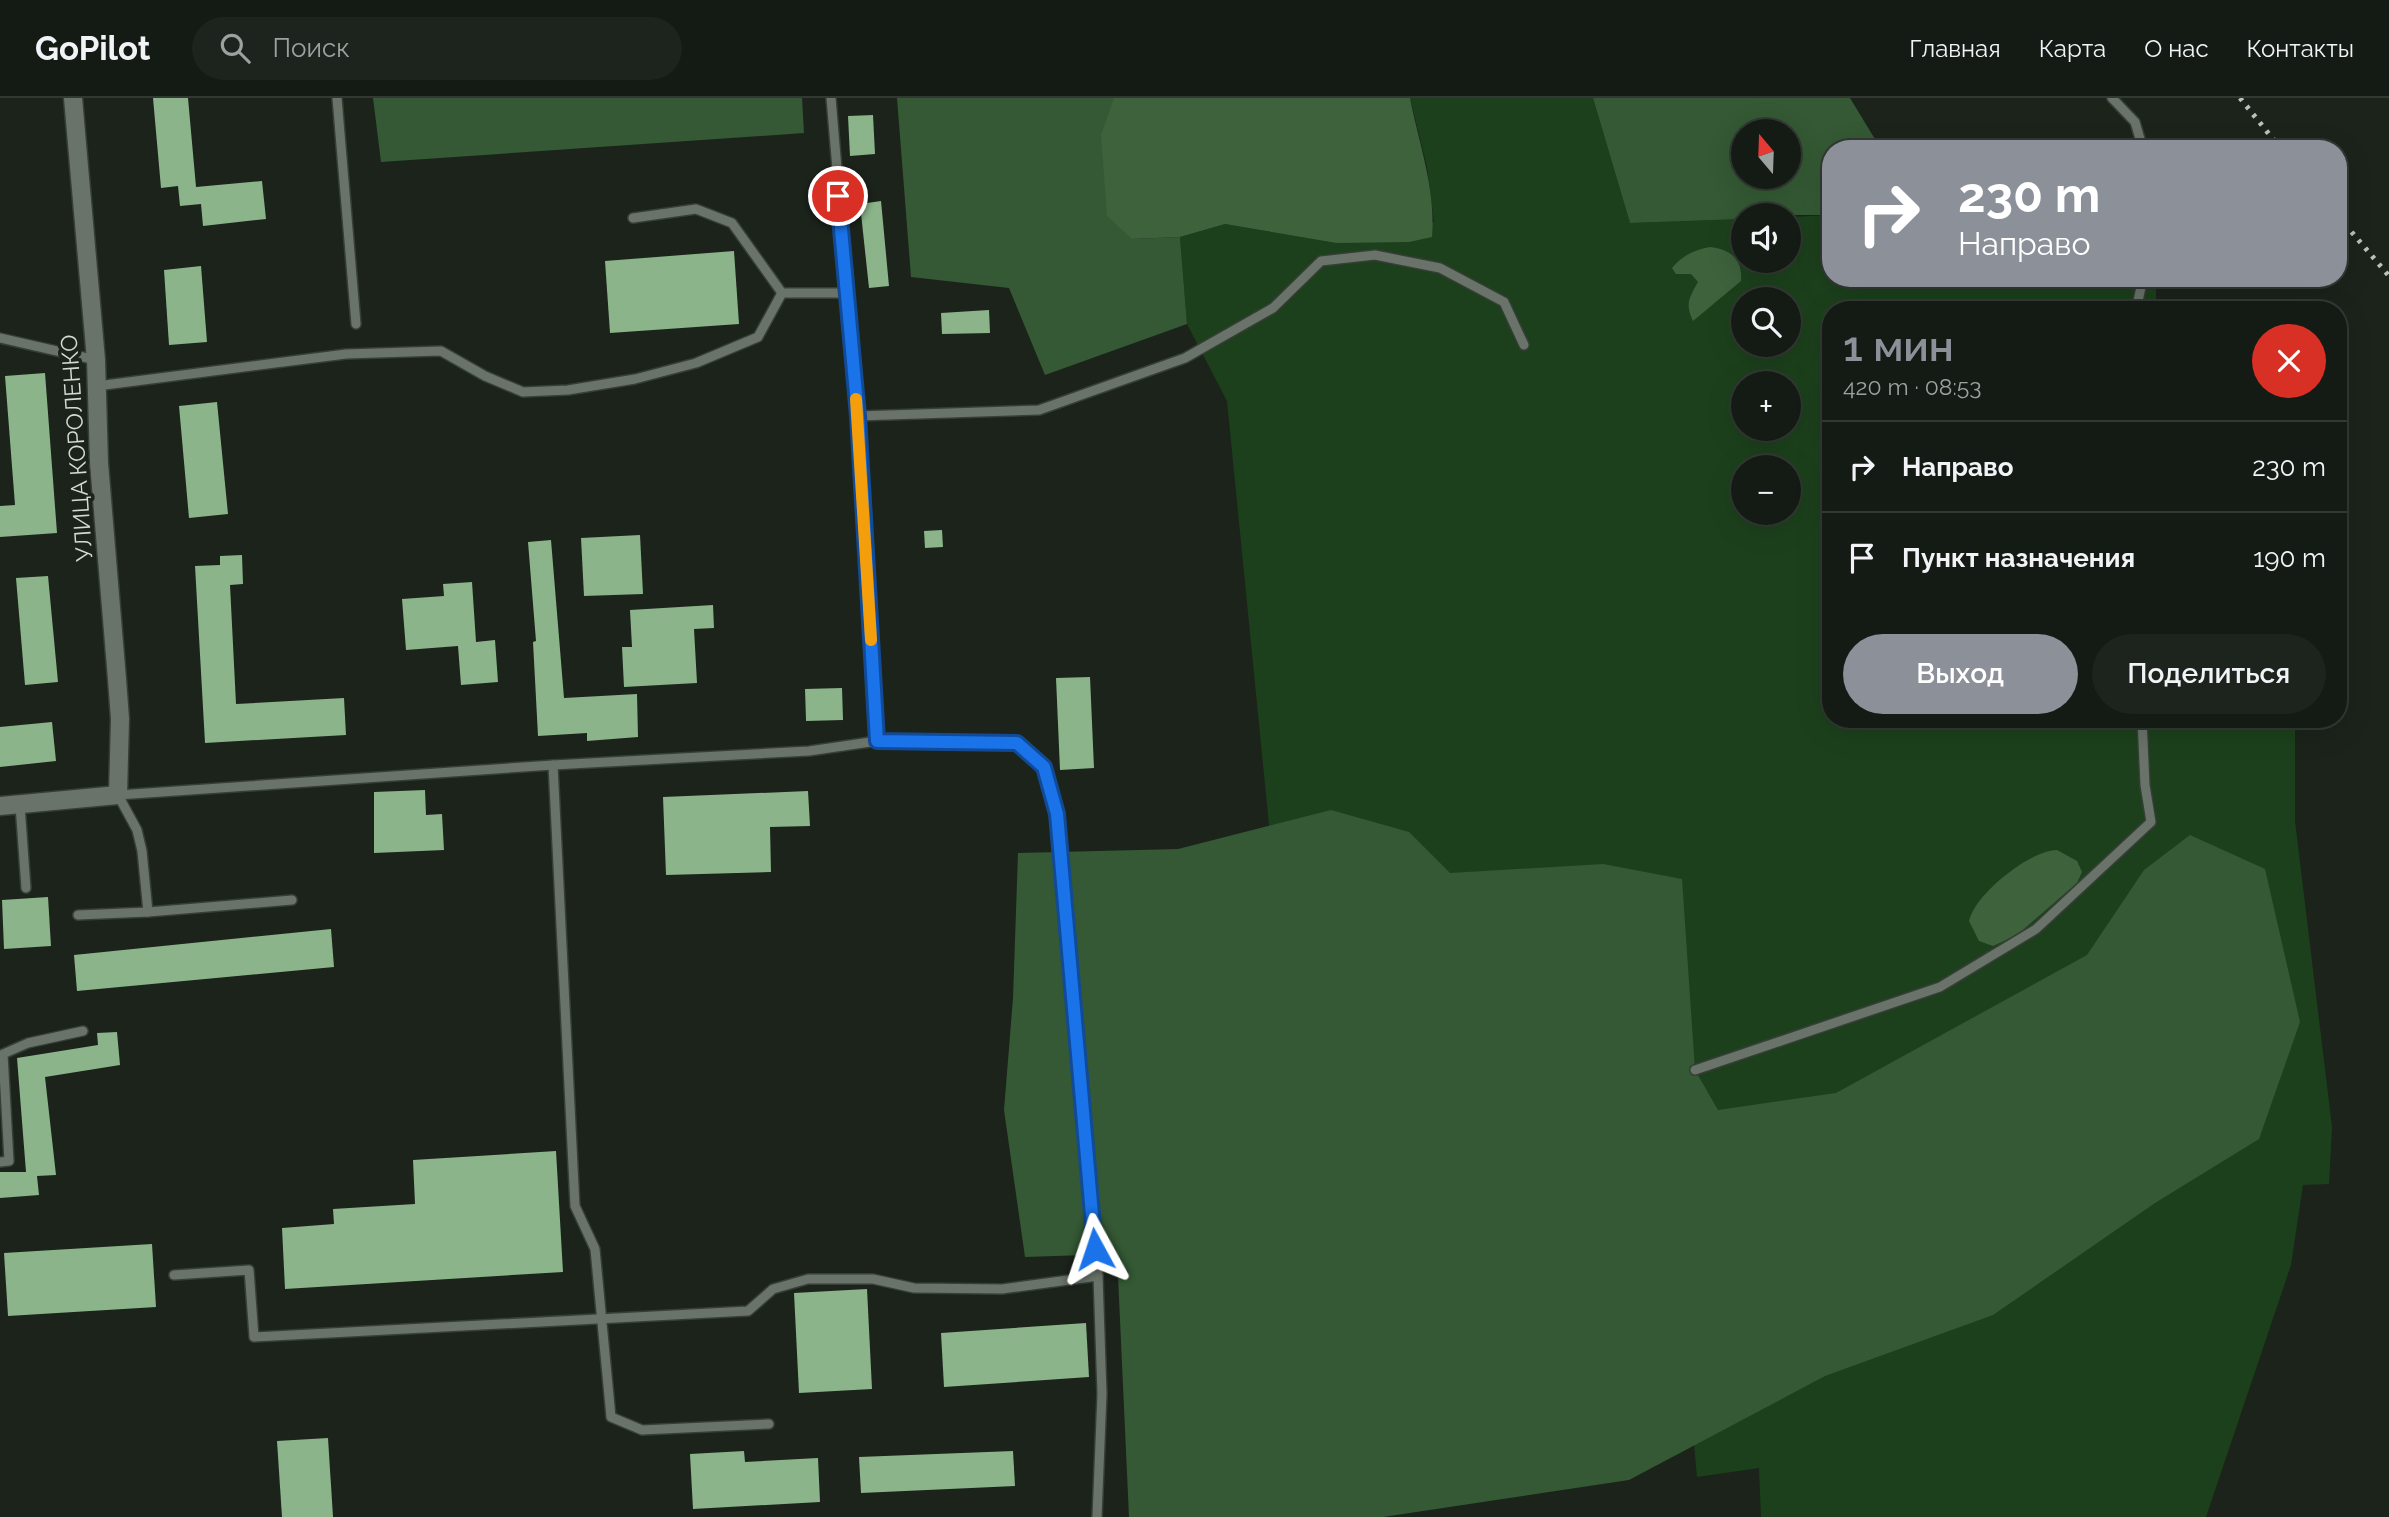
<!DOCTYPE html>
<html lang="ru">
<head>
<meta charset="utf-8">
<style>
  :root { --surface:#141a14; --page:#1d231d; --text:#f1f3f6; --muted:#9da1a0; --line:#333834; --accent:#8c9099 }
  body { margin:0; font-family:Raleway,sans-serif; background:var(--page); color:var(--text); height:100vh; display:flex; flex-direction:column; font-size:26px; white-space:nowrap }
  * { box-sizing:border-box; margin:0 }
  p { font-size:23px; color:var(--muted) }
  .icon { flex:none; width:38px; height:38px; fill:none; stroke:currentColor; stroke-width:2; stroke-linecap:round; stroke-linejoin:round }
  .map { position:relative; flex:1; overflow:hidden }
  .drawer { position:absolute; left:1822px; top:203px; width:525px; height:427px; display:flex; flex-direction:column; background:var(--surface); border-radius:28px; box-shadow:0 7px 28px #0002,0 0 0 2px var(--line) }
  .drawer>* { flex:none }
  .guide { position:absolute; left:1822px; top:42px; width:525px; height:147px; border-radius:28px; box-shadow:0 7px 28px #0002,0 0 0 2px var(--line); background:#8c9099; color:#fff; overflow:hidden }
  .needle { width:46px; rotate:341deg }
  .tools { position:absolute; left:1731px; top:21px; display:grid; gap:14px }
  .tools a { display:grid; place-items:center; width:70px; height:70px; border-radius:50%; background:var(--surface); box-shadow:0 7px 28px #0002,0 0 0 2px var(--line); font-size:35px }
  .pin { position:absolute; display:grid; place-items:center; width:60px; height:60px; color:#fff; margin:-30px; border:4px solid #fff; border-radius:50%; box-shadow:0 2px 7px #0007 }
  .me { position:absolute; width:77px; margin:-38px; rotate:355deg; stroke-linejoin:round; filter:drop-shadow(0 0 5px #0008) }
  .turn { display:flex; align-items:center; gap:24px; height:147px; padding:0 21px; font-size:32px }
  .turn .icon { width:91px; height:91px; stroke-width:2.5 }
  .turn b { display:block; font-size:49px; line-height:60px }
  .round { display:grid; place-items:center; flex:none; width:74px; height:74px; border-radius:37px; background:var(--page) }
  .summary { display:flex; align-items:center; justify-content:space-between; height:119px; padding:0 21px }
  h1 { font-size:42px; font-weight:600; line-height:52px; color:var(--accent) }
  .cta { display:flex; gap:14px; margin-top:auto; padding:14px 21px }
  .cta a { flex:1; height:80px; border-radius:42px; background:var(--accent); color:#fff; font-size:28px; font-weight:600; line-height:80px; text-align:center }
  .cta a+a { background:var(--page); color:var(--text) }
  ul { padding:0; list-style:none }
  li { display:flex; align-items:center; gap:21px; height:91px; padding:0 21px; border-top:2px solid var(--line) }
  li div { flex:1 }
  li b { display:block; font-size:26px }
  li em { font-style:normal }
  header { display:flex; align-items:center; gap:42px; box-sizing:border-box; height:98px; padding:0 35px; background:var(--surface); border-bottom:2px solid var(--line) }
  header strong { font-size:33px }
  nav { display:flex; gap:38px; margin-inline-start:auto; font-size:24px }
  .search { width:490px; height:63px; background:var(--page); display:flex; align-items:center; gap:18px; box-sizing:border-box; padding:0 24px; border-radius:38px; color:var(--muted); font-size:26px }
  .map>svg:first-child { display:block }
  .green { fill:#1c401c; fill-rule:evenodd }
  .forest { fill:#345934; fill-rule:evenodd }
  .water { fill:#3d623c }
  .building { fill:#8bb48a }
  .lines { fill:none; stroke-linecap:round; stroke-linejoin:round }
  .lane-casing { stroke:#373e37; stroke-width:12 }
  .street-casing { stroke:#373e37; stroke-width:21 }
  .lane { stroke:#697369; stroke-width:9 }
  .street { stroke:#697369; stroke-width:18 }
  .rail { stroke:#bbc1bb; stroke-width:5; stroke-dasharray:3.5 7; stroke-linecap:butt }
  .route-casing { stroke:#114b97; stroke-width:18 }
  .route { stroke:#1a73e8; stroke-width:12 }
  .slow { stroke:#f59e0b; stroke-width:12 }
  .labels { text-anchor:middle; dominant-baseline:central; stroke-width:7; stroke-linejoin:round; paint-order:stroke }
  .street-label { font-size:23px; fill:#d4dad4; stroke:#1b231b }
</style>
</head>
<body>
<header>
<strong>GoPilot</strong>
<div class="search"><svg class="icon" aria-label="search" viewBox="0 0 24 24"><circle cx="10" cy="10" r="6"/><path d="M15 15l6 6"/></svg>Поиск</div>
<nav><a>Главная</a><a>Карта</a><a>О нас</a><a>Контакты</a></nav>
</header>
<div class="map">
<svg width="2389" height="1419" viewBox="0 0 2389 1419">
  <rect width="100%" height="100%" fill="#1b231b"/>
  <path class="green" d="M1410,0h183l37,125 113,-4v42h45l1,-44 41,-2v63h306l20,8v24h-326v409h465v102l37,306 -3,57 -26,1 -12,80 -85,252h-445l-2,-49 -62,9 -33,-363 -382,-158 -55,-555 -40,-77 -7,-87 45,-13 111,19 98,-21 -7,-55zM1743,201h45v46h-45zM1743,285h45v46h-45zM1743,369h45v46h-45z"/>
  <g class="forest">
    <path d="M373,0h429l2,35 -423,29z"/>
    <path d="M897,0h217l18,141 48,-2 7,87 -142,51 -36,-87 -98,-11z"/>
    <path d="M1593,0h257l31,51h-51v66h-87v4l-113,4zM1743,33h45v46h-45z"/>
    <path d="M1331,712l78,22 41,41 153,-9 79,15 13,191 23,40 118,-17 251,-138 57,-85 46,-35 75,34 35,153 -41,117 -104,64 -162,112 -168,61 -196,104 -246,37h-254l-12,-263 -92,3 -21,-147 9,-112 5,-145 160,-4z"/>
  </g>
  <g class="water">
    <path d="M1114,0h296c9,46 26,91 22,139l-23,5 -73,1 -111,-19 -45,13 -48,2 -25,-23 -6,-81z"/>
    <path d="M1710,149c20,2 33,12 31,34l-48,40c-8,-17 -4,-23 5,-39l-7,-8h-15l-4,-6c11,-13 22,-18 38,-21z"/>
    <path d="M2057,752l20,11 5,11 -5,11 -60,52 -24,11 -14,-5 -10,-20c5,-26 61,-71 88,-71z"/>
  </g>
  <g class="building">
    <path d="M153,0h35l8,89 66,-6 4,38 -63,7 -2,-22 -21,2 -2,-20 -17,2z"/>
    <path d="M873,17l2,39 -25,2 -2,-40z"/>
    <path d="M881,103l8,85 -20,2 -9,-84z"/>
    <path d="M734,153l5,73 -129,9 -5,-72z"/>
    <path d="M201,168l6,76 -38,3 -5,-75z"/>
    <path d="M989,212l1,23 -48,1 -1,-21z"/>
    <path d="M45,275l12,160 -57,4v-31l15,-1 -10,-129z"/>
    <path d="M217,304l11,112 -39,4 -10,-112z"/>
    <path d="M942,432l1,17 -18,1 -1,-17z"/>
    <path d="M640,437l3,59 -59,2 -3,-58z"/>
    <path d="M551,442l13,158 73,-4 1,43 -51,4v-8l-49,3 -5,-94 3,-1 -8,-99z"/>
    <path d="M242,457l1,29 -13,1 6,119 108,-6 2,37 -141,8 -10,-177 25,-1v-9z"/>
    <path d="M48,478l10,106 -33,3 -9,-107z"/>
    <path d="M472,484l4,60 19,-2 3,42 -37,3 -3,-39 -52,4 -4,-51 42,-3 -1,-12z"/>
    <path d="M713,507l1,23 -20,1 3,54 -73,4 -2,-40h10l-2,-37z"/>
    <path d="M1090,579l4,91 -34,2 -4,-92z"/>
    <path d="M842,590l1,32 -37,1 -1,-32z"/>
    <path d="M52,624l4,39 -56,6v-40z"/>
    <path d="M425,692l1,25 16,-1 2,36 -70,3v-61z"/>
    <path d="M808,693l2,35 -40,1 1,45 -105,3 -3,-78z"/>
    <path d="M48,799l3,49 -47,3 -2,-49z"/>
    <path d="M331,831l3,38 -257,24 -3,-36z"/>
    <path d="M117,934l3,33 -75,12 11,98 -19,1 2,19 -39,3v-26h26l-9,-114 81,-13 -1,-12z"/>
    <path d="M556,1053l7,121 -278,17 -3,-61 52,-4 -1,-15 82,-5 -2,-44z"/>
    <path d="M152,1146l4,63 -148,9 -4,-63z"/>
    <path d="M867,1191l5,100 -73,4 -5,-100z"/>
    <path d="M1086,1225l3,54 -145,10 -3,-54z"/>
    <path d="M328,1340l5,79h-51l-5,-76z"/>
    <path d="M744,1353l1,11 73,-4 2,44 -127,7 -3,-55z"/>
    <path d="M1013,1353l2,35 -154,7 -2,-36z"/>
  </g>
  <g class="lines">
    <defs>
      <g id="lane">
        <path d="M337,0l19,226"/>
        <path d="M831,0l27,318 19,325"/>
        <path d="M2112,0l23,24 8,27"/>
        <path d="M633,120l63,-9 36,14 50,70"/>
        <path d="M2136,212l7,-32"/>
        <path d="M0,240l96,22"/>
        <path d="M97,288l249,-32 95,-3 44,25 38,16 45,-2 67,-11 61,-16 62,-26 24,-44h65"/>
        <path d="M858,318l181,-6 146,-52 88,-50 48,-47 54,-6 65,13 64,34 20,43"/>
        <path d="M553,667l22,441 20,43 16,168 31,13 127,-6"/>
        <path d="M20,707l6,83"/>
        <path d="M292,802l-144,12 -6,-61 -5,-21 -19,-35 435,-30 256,-14 68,-10 140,2 27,24 13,47 41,462 4,118 -5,123"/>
        <path d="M78,817l70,-3"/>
        <path d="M1695,972l245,-83 96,-58 115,-107 -6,-37 -3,-66"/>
        <path d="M0,1064l9,-1 -6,-107 25,-11 55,-12"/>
        <path d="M174,1177l75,-5 5,67 494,-26 25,-22 35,-10h65l41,9 88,1 96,-13"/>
      </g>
      <path id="street" d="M0,708l118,-11 2,-76 -3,-40 -18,-216 -3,-103 -23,-262"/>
    </defs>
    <use href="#lane" class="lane-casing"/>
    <use href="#street" class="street-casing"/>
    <use href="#lane" class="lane"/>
    <use href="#street" class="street"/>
    <g class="rail">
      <path d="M2240,0l41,51"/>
      <path d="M2338,118l51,60"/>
    </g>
  </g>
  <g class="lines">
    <defs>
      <path id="route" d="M838,98l20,220 19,325 140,2 27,24 13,47 38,435"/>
    </defs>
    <use href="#route" class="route-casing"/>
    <use href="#route" class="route"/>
    <path class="slow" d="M856,301l15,241"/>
  </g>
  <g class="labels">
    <g class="street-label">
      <text transform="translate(76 350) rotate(-94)">УЛИЦА КОРОЛЕНКО</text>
    </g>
  </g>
</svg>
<div class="tools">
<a><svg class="needle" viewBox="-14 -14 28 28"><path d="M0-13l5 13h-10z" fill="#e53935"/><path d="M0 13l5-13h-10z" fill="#9da1a0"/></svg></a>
<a><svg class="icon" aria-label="sound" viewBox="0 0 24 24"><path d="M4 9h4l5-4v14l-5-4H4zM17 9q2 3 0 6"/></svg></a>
<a><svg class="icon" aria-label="search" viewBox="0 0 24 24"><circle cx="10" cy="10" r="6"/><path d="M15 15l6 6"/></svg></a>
<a>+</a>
<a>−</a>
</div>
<div class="pin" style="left:838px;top:98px;background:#d93025"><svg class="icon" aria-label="arrive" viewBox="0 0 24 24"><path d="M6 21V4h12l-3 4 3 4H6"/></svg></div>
<svg class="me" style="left:1095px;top:1151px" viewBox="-20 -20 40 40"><path d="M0-17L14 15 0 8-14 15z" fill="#1a73e8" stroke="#fff" stroke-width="4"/></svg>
<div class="guide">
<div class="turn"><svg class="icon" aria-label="right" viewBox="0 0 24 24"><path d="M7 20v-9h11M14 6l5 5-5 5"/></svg><div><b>230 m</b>Направо</div></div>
</div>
<section class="drawer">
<div class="summary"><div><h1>1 мин</h1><p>420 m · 08:53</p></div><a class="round" style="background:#d93025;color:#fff"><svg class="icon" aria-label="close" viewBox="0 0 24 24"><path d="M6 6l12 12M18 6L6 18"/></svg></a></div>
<ul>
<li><svg class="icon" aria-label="right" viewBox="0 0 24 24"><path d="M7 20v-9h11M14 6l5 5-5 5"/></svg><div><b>Направо</b></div><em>230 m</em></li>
<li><svg class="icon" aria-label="arrive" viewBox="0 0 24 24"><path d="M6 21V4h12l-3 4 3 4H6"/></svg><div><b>Пункт назначения</b></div><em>190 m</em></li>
</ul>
<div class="cta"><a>Выход</a><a>Поделиться</a></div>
</section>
</div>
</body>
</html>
